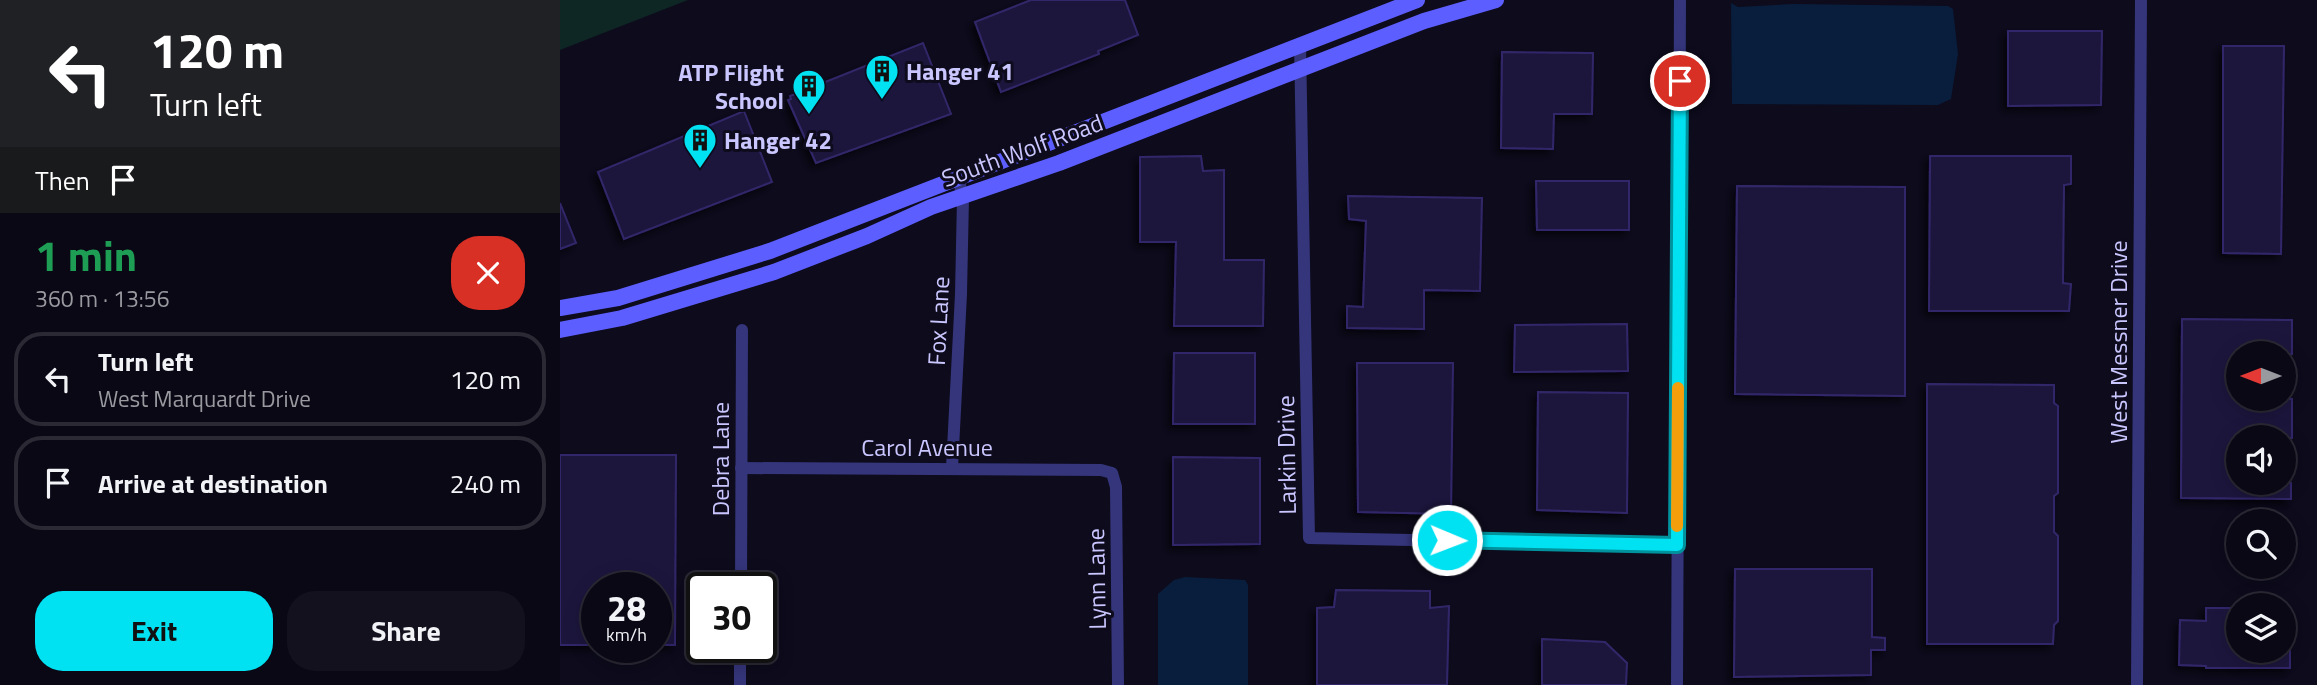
<!DOCTYPE html>
<html lang="en">
<head>
<meta charset="utf-8">
<style>
  :root { --surface:#0a0815; --page:#13111e; --text:#f1f3f6; --muted:#999aa0; --line:#2a2934; --accent:#00e1f1 }
  body { margin:0; font-family:"Titillium Web",sans-serif; background:var(--page); color:var(--text); height:100vh; display:flex; flex-direction:column; font-size:26px; white-space:nowrap }
  * { box-sizing:border-box; margin:0 }
  p { font-size:23px; color:var(--muted) }
  .icon { flex:none; width:38px; height:38px; fill:none; stroke:currentColor; stroke-width:2; stroke-linecap:round; stroke-linejoin:round }
  .map { position:relative; flex:1; overflow:hidden }
  .details { display:flex; flex-direction:column; background:var(--surface); width:560px }
  .details>* { flex:none }
  .banner { background:#202124; color:#fff; overflow:hidden }
  .needle { width:46px; rotate:270deg }
  .buttons { position:absolute; left:1666px; top:341px; display:grid; gap:14px }
  .buttons a { display:grid; place-items:center; width:70px; height:70px; border-radius:50%; background:var(--surface); box-shadow:0 4px 18px #0003,0 0 0 2px var(--line); font-size:35px }
  .speed { position:absolute; left:21px; top:572px; display:flex; gap:14px; font-size:35px; font-weight:700; text-align:center }
  .speed>* { display:grid; place-content:center; width:91px; height:91px; border-radius:50%; background:var(--surface); box-shadow:0 4px 18px #0003,0 0 0 2px var(--line); line-height:1 }
  .speed small { font-size:18px; font-weight:400 }
  .speed .limit { border:4px solid #111; border-radius:10px; background:#fff; color:#111 }
  .pin { position:absolute; display:grid; place-items:center; width:60px; height:60px; color:#fff; margin:-30px; border:4px solid #fff; border-radius:50%; box-shadow:0 2px 7px #0007 }
  .me { position:absolute; width:77px; margin:-38px; rotate:91deg; stroke-linejoin:round; filter:drop-shadow(0 0 5px #0008) }
  .turn { display:flex; align-items:center; gap:24px; height:147px; padding:0 35px; font-size:32px }
  .turn .icon { width:91px; height:91px; stroke-width:2.5 }
  .turn b { display:block; font-size:49px; line-height:60px }
  .then { display:flex; align-items:center; height:66px; padding:0 35px; background:#0003; gap:14px; font-size:26px }
  .round { display:grid; place-items:center; flex:none; width:74px; height:74px; border-radius:28px; background:var(--page) }
  .head { display:flex; align-items:center; justify-content:space-between; height:119px; padding:0 35px }
  h1 { font-size:42px; font-weight:700; line-height:52px; color:#1e9e55 }
  .button { display:flex; gap:14px; margin-top:auto; padding:14px 35px }
  .button a { flex:1; height:80px; border-radius:28px; background:var(--accent); color:#111; font-size:28px; font-weight:700; line-height:80px; text-align:center }
  .button a+a { background:var(--page); color:var(--text) }
  ul { padding:0; list-style:none }
  li { display:flex; align-items:center; gap:21px; height:94px; margin:0 14px 10px; padding:0 21px; border:4px solid var(--line); border-radius:28px }
  li div { flex:1 }
  li b { display:block; font-size:26px }
  li em { font-style:normal }
  main { display:flex; flex:1; min-height:0 }
  .map>svg:first-child { display:block }
  .green { fill:#0e2624 }
  .water { fill:#091e3c }
  .building { fill:#1d173d; stroke:#33286a; stroke-width:2; filter:url(#shadow) }
  .lines { fill:none; stroke-linecap:round; stroke-linejoin:round }
  .minor { stroke:#35357c; stroke-width:12 }
  .secondary { stroke:#5d5eff; stroke-width:16 }
  .route-casing { stroke:#00929d; stroke-width:18 }
  .route { stroke:#00e1f1; stroke-width:12 }
  .slow { stroke:#f59e0b; stroke-width:12 }
  .labels { text-anchor:middle; dominant-baseline:central; stroke-width:6; stroke-linejoin:round; paint-order:stroke }
  .poi-label { font-size:24px; font-weight:bold; fill:#cac6ff; stroke:#0d0b1c; text-anchor:start }
  .street-label { font-size:24px; fill:#cac6ff; stroke:#0d0b1c }
</style>
</head>
<body>
<main>
<section class="details">
<div class="banner">
<div class="turn"><svg class="icon" aria-label="left" viewBox="0 0 24 24"><path d="M17 20v-9H6M10 6l-5 5 5 5"/></svg><div><b>120 m</b>Turn left</div></div>
<div class="then">Then<svg class="icon" aria-label="arrive" viewBox="0 0 24 24"><path d="M6 21V4h12l-3 4 3 4H6"/></svg></div>
</div>
<div class="head"><div><h1>1 min</h1><p>360 m · 13:56</p></div><a class="round" style="background:#d93025;color:#fff"><svg class="icon" aria-label="close" viewBox="0 0 24 24"><path d="M6 6l12 12M18 6L6 18"/></svg></a></div>
<ul>
<li><svg class="icon" aria-label="left" viewBox="0 0 24 24"><path d="M17 20v-9H6M10 6l-5 5 5 5"/></svg><div><b>Turn left</b><p>West Marquardt Drive</p></div><em>120 m</em></li>
<li><svg class="icon" aria-label="arrive" viewBox="0 0 24 24"><path d="M6 21V4h12l-3 4 3 4H6"/></svg><div><b>Arrive at destination</b></div><em>240 m</em></li>
</ul>
<div class="button"><a>Exit</a><a>Share</a></div>
</section>
<div class="map">
<svg width="1757" height="685" viewBox="0 0 1757 685">
  <defs>
    <filter id="shadow"><feDropShadow dx="-4.5" dy="4.5" stdDeviation="3.5" flood-color="#0009"/></filter>
  </defs>
  <rect width="100%" height="100%" fill="#0d0b1c"/>
  <path class="green" d="M0,0h128l-128,50z"/>
  <g class="water">
    <path d="M1171,3l7,4 55,-3 155,2 5,3 5,45 -7,45 -13,6 -206,-1z"/>
    <path d="M625,577l60,3 3,5v100h-90v-91l16,-14z"/>
  </g>
  <g class="building">
    <path d="M471,0h94l13,35 -40,16 1,3 -98,38 -26,-70z"/>
    <path d="M1448,31h94l-1,74 -93,1z"/>
    <path d="M363,43l28,71 -135,49 -28,-63 3,-1 -1,-3z"/>
    <path d="M1663,46h61l-3,208 -58,-1z"/>
    <path d="M942,52l91,1 -1,61h-38l-1,35 -52,-1z"/>
    <path d="M184,111l28,71 -148,57 -26,-67z"/>
    <path d="M641,156l2,15 21,-1v90h40l-1,66h-89l2,-84h-36v-85z"/>
    <path d="M1370,156h141v28l-7,1 -1,98 8,1 -2,27h-140z"/>
    <path d="M976,181h93v49h-92z"/>
    <path d="M1177,186l168,1v209l-170,-2z"/>
    <path d="M788,196l134,2 -2,93 -56,-1v39l-77,-1v-22l16,1 3,-86 -17,-2z"/>
    <path d="M0,203l16,40 -16,6z"/>
    <path d="M1622,319l110,1v34h-54v45h54v39h-54v45h53v16l-110,-1z"/>
    <path d="M1067,324l1,47 -114,1 1,-47z"/>
    <path d="M614,353h81v71h-82z"/>
    <path d="M797,363h96l-2,151 -93,-2z"/>
    <path d="M1367,384l127,1v18l4,3v87l-4,3v36l4,4v85l-4,4 -1,19h-126z"/>
    <path d="M978,392l90,1 -1,120 -90,-3z"/>
    <path d="M0,455h116l-1,190h-19v-57h-59v57h-37z"/>
    <path d="M613,457l87,1v86l-87,1z"/>
    <path d="M1175,569h137v68l13,1v12h-14v25l-137,2z"/>
    <path d="M776,590l94,1v17l19,-2 -2,79h-130v-77l17,-1z"/>
    <path d="M1646,608h32v43h52v17h-84v-2l-27,-1 1,-45 26,1z"/>
    <path d="M982,639l63,3 22,21 -1,22h-84z"/>
  </g>
  <g class="lines">
    <g class="minor">
      <path d="M740,44l9,494 368,7"/>
      <path d="M181,468l360,2 11,3 4,14 2,198"/>
      <path d="M392,468l9,-174 2,-96 -5,-21"/>
      <path d="M181,588l1,-258"/>
      <path d="M180,685v-37"/>
      <path d="M1117,685l3,-685"/>
      <path d="M1577,685l4,-685"/>
    </g>
    <g class="secondary">
      <path d="M0,308l58,-10 152,-47 647,-251"/>
      <path d="M0,330l62,-12 152,-46 93,-36 64,-29 128,-44 365,-142 72,-21"/>
    </g>
  </g>
  <g class="lines">
    <defs>
      <path id="route" d="M887,540l230,5 3,-464"/>
    </defs>
    <use href="#route" class="route-casing"/>
    <use href="#route" class="route"/>
    <path class="slow" d="M1117,526l1,-138"/>
  </g>
  <defs>
    <symbol id="building-pin" viewBox="-11 -11 22 30"><path d="M0 17L-7.5 6A9.5 9.5 0 1 1 7.5 6Z" fill="#00e1f1" stroke="#0d0b1c"/><path d="M-4-6H4V6H1V3H-1V6H-4ZM-2.5-4.3h1.7v1.8h-1.7ZM.8-4.3h1.7v1.8H.8ZM-2.5-1h1.7V.8h-1.7ZM.8-1h1.7V.8H.8Z" fill="#111"/></symbol>
  </defs>
  <g fill-rule="evenodd">
    <use href="#building-pin" x="303" y="52" width="38" height="52"/>
    <use href="#building-pin" x="230" y="67" width="38" height="52"/>
    <use href="#building-pin" x="121" y="121" width="38" height="52"/>
  </g>
  <g class="labels">
    <g class="poi-label">
      <text x="346" y="71">Hanger 41</text>
      <text x="224" y="72" text-anchor="end">ATP Flight<tspan x="224" dy="28">School</tspan></text>
      <text x="164" y="140">Hanger 42</text>
    </g>
    <g class="street-label">
      <text transform="translate(462 150) rotate(-20)">South Wolf Road</text>
      <text transform="translate(378 321) rotate(-87)">Fox Lane</text>
      <text transform="translate(1558 342) rotate(-90)">West Messner Drive</text>
      <text x="367" y="447">Carol Avenue</text>
      <text transform="translate(726 455) rotate(-91)">Larkin Drive</text>
      <text transform="translate(160 459) rotate(-90)">Debra Lane</text>
      <text transform="translate(536 579) rotate(-91)">Lynn Lane</text>
    </g>
  </g>
</svg>
<div class="buttons">
<a><svg class="needle" viewBox="-14 -14 28 28"><path d="M0-13l5 13h-10z" fill="#e53935"/><path d="M0 13l5-13h-10z" fill="#999aa0"/></svg></a>
<a><svg class="icon" aria-label="sound" viewBox="0 0 24 24"><path d="M4 9h4l5-4v14l-5-4H4zM17 9q2 3 0 6"/></svg></a>
<a><svg class="icon" aria-label="search" viewBox="0 0 24 24"><circle cx="10" cy="10" r="6"/><path d="M15 15l6 6"/></svg></a>
<a><svg class="icon" aria-label="layers" viewBox="0 0 24 24"><path d="M12 4l9 5-9 5-9-5zM3 14l9 5 9-5"/></svg></a>
</div>
<div class="speed"><div>28<small>km/h</small></div><div class="limit">30</div></div>
<div class="pin" style="left:1120px;top:81px;background:#d93025"><svg class="icon" aria-label="arrive" viewBox="0 0 24 24"><path d="M6 21V4h12l-3 4 3 4H6"/></svg></div>
<svg class="me" style="left:887px;top:540px" viewBox="-20 -20 40 40"><circle r="17" fill="#00e1f1" stroke="#fff" stroke-width="3"/><path d="M0-11L8 9 0 5-8 9z" fill="#fff"/></svg>
</div>
</main>
</body>
</html>
